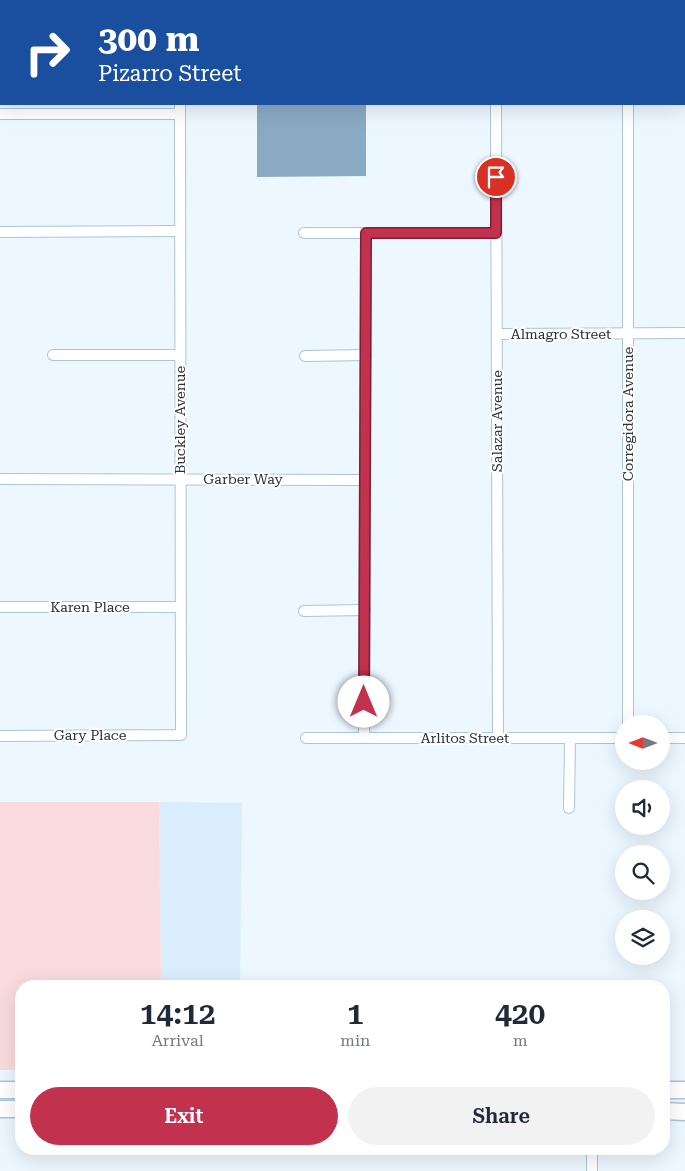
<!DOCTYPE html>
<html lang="en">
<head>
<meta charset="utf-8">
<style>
  :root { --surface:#fff; --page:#f2f2f3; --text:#1f2937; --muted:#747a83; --accent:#c2314e }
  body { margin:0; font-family:"Roboto Serif",serif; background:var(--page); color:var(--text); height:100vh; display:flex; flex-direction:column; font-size:19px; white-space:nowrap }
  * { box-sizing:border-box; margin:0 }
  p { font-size:16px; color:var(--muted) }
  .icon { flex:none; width:28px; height:28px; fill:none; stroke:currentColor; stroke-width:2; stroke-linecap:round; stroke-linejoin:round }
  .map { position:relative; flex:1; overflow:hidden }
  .drawer { position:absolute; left:15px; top:980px; width:655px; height:175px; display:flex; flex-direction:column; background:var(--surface); border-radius:20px; box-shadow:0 5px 20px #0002 }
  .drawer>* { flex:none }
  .top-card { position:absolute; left:0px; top:0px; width:685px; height:105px; box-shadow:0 5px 20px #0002; background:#1a4fa0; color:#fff; overflow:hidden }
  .needle { width:32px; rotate:270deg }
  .tools { position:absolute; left:615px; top:715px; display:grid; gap:10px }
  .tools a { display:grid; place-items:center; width:55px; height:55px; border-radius:50%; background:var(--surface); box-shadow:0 5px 20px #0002; font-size:25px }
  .pin { position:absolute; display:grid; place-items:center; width:42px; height:42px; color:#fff; margin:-21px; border:2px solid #fff; border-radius:50%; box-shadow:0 1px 5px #0007 }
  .me { position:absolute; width:55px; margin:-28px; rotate:0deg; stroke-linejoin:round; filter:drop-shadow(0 0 4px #0008) }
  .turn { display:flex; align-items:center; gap:18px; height:105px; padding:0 15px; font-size:22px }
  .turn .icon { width:65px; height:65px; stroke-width:2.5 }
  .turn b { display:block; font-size:35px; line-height:42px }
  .eta { display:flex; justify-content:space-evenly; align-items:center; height:85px; text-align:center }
  .eta b { font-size:30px; font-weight:600; line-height:35px }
  .action { display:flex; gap:10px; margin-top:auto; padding:10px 15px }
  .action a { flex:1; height:58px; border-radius:30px; background:var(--accent); color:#fff; font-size:20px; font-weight:600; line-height:58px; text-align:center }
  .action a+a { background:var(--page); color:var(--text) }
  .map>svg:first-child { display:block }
  .built { fill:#d9edfc }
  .green { fill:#fadbdd }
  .water { fill:#8aaac3 }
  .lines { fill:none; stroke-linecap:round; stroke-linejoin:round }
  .lane-casing { stroke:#abc5d9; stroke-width:8 }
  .street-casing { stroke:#abc5d9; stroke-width:12 }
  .primary-casing { stroke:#abc5d9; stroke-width:19 }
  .lane { stroke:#fff; stroke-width:5 }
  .street { stroke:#fff; stroke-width:10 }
  .primary { stroke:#fff; stroke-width:16 }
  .route-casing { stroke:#7e2033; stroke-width:12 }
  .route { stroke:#c2314e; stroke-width:9 }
  .labels { text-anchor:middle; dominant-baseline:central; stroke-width:4.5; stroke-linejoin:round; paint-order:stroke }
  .street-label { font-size:14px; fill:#273239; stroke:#fff }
</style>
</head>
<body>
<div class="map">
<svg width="685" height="1171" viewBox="0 0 685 1171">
  <rect width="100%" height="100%" fill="#ecf7ff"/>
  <path class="built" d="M159,802l83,1 -2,183h-79z"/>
  <path class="green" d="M0,802h159l2,184h-140v84h-21z"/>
  <path class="water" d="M257,104h109v72l-109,1z"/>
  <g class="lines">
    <defs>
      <path id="lane" d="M195,985v1"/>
      <g id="street">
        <path d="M180,0v1"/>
        <path d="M495,0v1"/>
        <path d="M628,1v-1"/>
        <path d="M496,104l2,634"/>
        <path d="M0,114h180"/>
        <path d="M0,232l180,-1"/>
        <path d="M304,233h192"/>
        <path d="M497,334l188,-1"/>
        <path d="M53,355h127"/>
        <path d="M305,356l61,-1"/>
        <path d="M0,479l365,1"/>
        <path d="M0,607h181"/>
        <path d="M304,611l61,-1"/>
        <path d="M628,724v-620"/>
        <path d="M0,736l181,-1 -1,-631"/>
        <path d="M306,738h318"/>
        <path d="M364,738l2,-505"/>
        <path d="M661,738h24"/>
        <path d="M569,808l1,-70"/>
        <path d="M592,1149v22"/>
      </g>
      <g id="primary">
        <path d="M0,1090h21"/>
        <path d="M664,1090h21"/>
        <path d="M0,1109h21"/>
        <path d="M664,1111l21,1"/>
      </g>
    </defs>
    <use href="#lane" class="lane-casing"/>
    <use href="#street" class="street-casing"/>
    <use href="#primary" class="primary-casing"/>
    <use href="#lane" class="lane"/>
    <use href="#street" class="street"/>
    <use href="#primary" class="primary"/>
  </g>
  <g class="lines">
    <defs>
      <path id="route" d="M364,702l2,-469h130v-56"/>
    </defs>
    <use href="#route" class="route-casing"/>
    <use href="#route" class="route"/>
  </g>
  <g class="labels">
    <g class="street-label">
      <text x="561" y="334">Almagro Street</text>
      <text transform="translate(628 414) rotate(-90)">Corregidora Avenue</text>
      <text transform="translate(180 420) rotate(-90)">Buckley Avenue</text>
      <text transform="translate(497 421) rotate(-90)">Salazar Avenue</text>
      <text x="243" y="479">Garber Way</text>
      <text x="90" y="607">Karen Place</text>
      <text x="90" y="735">Gary Place</text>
      <text x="465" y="738">Arlitos Street</text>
    </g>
  </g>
</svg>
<div class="tools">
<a><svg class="needle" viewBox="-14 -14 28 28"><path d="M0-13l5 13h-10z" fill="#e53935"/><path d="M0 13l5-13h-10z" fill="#747a83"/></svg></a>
<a><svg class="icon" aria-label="sound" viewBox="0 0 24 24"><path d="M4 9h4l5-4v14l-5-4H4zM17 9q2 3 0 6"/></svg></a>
<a><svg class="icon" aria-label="search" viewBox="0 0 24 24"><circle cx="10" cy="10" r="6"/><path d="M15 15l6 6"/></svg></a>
<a><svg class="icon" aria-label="layers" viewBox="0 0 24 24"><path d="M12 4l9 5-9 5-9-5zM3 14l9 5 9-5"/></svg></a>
</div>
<div class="pin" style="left:496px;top:177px;background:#d93025"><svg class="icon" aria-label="arrive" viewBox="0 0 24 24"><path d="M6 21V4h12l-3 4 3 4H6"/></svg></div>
<svg class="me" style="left:364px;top:702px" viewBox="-20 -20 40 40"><circle r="19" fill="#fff"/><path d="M0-13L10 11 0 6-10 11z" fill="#c2314e"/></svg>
<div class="top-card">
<div class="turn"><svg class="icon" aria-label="right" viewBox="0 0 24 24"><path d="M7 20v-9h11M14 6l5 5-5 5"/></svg><div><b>300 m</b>Pizarro Street</div></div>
</div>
<section class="drawer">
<div class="eta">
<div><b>14:12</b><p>Arrival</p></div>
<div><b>1</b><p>min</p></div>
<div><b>420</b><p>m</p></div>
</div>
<div class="action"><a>Exit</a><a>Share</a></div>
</section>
</div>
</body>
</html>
